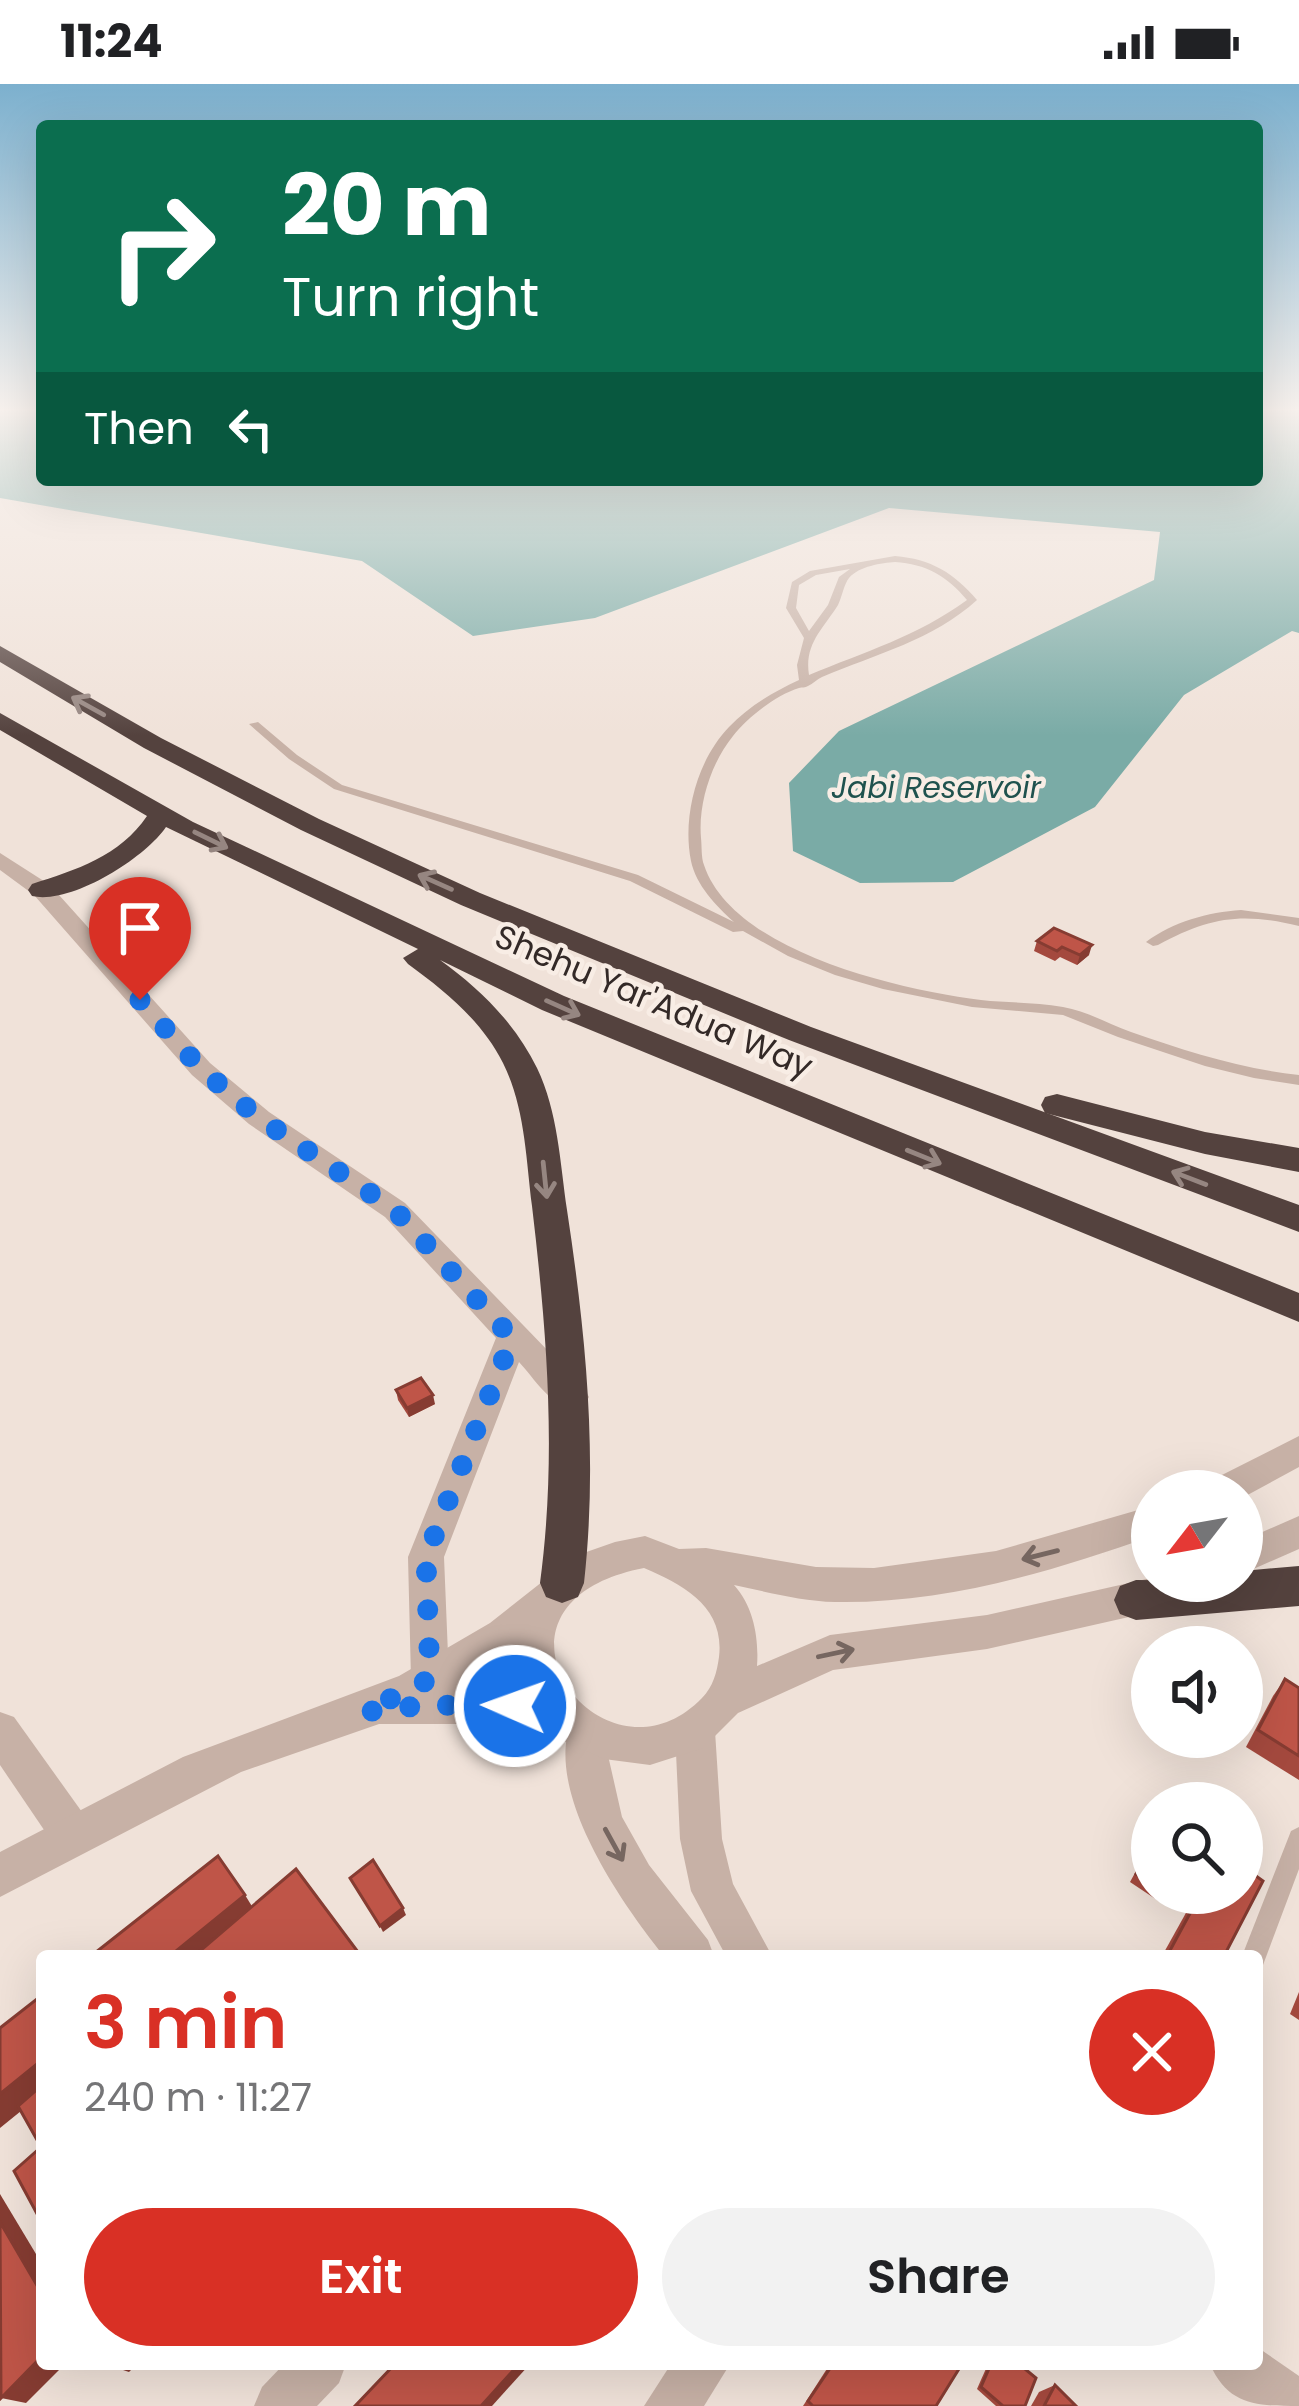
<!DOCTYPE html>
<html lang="en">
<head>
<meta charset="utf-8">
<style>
  :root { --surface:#fff; --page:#f2f2f2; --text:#202124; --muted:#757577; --accent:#d93025 }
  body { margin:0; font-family:Poppins,sans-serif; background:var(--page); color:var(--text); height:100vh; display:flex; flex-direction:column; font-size:45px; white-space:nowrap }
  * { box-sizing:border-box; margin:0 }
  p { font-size:39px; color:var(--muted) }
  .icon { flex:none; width:66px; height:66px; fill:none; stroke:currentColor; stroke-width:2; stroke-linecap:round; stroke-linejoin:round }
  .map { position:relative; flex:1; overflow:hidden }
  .sheet { position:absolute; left:36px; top:1866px; width:1227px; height:420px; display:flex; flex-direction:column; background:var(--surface); border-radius:12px; box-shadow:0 12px 48px #0002 }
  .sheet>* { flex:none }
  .hud { position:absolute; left:36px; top:36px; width:1227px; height:366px; border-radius:12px; box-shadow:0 12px 48px #0002; background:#0b6e4f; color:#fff; overflow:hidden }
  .needle { width:78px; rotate:239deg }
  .fabs { position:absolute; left:1131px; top:1386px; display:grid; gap:24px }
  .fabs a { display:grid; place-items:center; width:132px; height:132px; border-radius:50%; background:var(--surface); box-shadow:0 12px 48px #0002; font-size:60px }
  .pin { position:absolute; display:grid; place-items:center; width:102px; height:102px; color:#fff; margin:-123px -51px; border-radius:50% 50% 50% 0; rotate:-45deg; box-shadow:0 0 12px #0007 }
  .pin .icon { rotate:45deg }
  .me { position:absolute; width:132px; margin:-66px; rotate:272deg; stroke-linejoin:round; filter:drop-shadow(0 0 9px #0008) }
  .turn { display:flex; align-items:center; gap:42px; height:252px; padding:0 48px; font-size:54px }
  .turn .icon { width:156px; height:156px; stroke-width:2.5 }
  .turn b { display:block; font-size:84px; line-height:102px }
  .then { display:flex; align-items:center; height:114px; padding:0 48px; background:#0003; gap:24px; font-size:45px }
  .round { display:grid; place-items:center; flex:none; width:126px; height:126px; border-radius:63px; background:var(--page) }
  .overview { display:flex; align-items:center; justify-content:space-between; height:204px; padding:0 48px }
  h1 { font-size:72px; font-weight:600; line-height:90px; color:var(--accent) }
  .action { display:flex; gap:24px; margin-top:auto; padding:24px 48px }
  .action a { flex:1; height:138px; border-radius:72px; background:var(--accent); color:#fff; font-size:48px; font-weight:600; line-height:138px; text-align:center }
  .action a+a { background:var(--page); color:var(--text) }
  .status { display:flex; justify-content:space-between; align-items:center; height:84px; padding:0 60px; background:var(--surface); direction:ltr }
  .status svg { height:33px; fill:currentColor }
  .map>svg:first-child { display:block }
  .water { fill:#7aaba6 }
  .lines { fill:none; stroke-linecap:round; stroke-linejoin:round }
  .service { fill:#c7b1a6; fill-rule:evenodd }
  .minor { fill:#c7b1a6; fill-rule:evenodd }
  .tertiary { fill:#c7b1a6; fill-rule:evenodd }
  .motorway { fill:#54423e; fill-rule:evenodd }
  .wall { fill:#a4493e }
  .shaded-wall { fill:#863c32 }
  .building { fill:#bf5548; stroke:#863c32; stroke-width:3 }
  .oneway { stroke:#968681 }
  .oneway2 { stroke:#766660 }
  .route { stroke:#1a73e8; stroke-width:21; stroke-dasharray:0 37.8 }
  .labels { text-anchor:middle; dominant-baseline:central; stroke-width:9; stroke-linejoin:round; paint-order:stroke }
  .far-water-label { font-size:30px; font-style:italic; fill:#1f524e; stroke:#f8ede5 }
  .street-label { font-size:33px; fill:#332927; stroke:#f8ede5 }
</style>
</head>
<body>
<div class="status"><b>11:24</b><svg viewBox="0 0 49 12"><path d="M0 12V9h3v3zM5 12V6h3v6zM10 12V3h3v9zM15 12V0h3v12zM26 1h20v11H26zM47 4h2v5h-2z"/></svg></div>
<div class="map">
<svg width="1299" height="2322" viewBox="0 0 1299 2322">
  <rect width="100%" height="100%" fill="#f0e2d9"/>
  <path class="water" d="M0,327h42v69h1215v-69h42v222l-7,-2 -108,64 -89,112 -142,75 -93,1 -67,-32 -4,-68 50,-52 315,-151 6,-48 -271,-24 -294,110 -122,18 -111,-75 -362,-63z"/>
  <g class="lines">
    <g class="service">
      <path d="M895,472c36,3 59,17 82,44 -44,40 -101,54 -155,77 -5,2 -9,7 -14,9 -3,2 -6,1 -9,2 -23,7 -51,29 -66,48 -22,27 -35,68 -32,102 1,9 0,19 3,27 29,87 196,125 277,135 27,3 55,2 82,7 24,4 45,17 68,25 55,19 110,37 168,43v10l-45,-7 -49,-12 -87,-29 -55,-22 -91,-8 -89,-18 -48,-14 -47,-19 -45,-25 -10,1 -103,-51 -296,-92 -45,-30 -40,-35 9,-2 39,33 45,30 296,90 96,47c-18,-16 -38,-37 -43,-61 -9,-44 6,-101 38,-134 19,-20 44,-35 70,-47l-2,-15 7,-27 -18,-30 6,-26 18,-11zM895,478c31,2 52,14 72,38 -49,36 -103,52 -158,75 -5,-31 14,-46 29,-70 4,-8 6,-21 11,-27 10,-12 33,-15 46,-16zM850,485l-11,8 -11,28 -19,26 -13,-23 3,-23 17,-10z"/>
      <path d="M1241,826l58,8v8c-57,-14 -90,-9 -141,19l-5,1 -7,-4c27,-20 62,-30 95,-32z"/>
      <path d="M1299,1743v42l-36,96 -6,2v-11h-15l49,-125z"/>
    </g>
    <g class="minor">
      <path d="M0,769l50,32 160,178 59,49 136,91 179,185 5,9 -5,9c-28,10 -48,-26 -65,-44l-75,195 5,122 -5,13 -14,5 -14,-5 -5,-13 -3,-122 88,-219 -111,-121 -136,-93 -57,-49 -158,-180 -34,-25z"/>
      <path d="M0,1628l14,5 73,102 6,15 -6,15 -15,6 -15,-6 -57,-84z"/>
      <path d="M695,1628l14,5 6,14 7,108 11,45 39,72h-46l-35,-65 -11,-52 -5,-108 6,-14z"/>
      <path d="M586,1631l14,5 22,97 27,48 59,75 6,16h-50c-42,-52 -122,-166 -92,-236z"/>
      <path d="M1257,2263l42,29v30c-41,0 -71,0 -89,-42h47z"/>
      <path d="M284,2280h62l-7,19 -22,23h-63l8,-19z"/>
      <path d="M671,2280h59l-26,42h-60z"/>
    </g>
    <g class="tertiary">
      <path d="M1299,1352v31l-57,31v-7h-35l5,-11z"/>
      <path d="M1152,1422v30c-101,36 -208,68 -317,66 -34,-1 -68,-10 -101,-17 20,22 25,54 23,81l73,-31 157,-20 164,-37 13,5 6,12 -6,12 -13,5 -164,37 -154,21 -95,43 -35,35 -53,17 -46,-6 -56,-25 -45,-10h-124l-138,48 -241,125v-45l183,-95 216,-81 91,-53 85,-67 40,-14 30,-6 34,13 27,-1 110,19 58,1 122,-17zM644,1484c40,17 81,39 75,89 -2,15 -6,30 -17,41 -99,102 -244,-94 -58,-130zM517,1563l11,44 -70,-6z"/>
      <path d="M1299,1432v33l-57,25v-33z"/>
    </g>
    <g class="motorway">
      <path d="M0,562l161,92 158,81 161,74 331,134 488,178v27l-510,-192 -328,-135 -160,-75 -157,-82 -144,-86z"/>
      <path d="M0,629l193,109 371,174 735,297v29l-757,-312 -102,-50c40,29 75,63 97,108 21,44 23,94 30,142 19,125 31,247 17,373l-6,14 -16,6 -16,-6 -6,-14c17,-127 7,-250 -8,-377 -6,-48 -7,-99 -29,-143 -21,-42 -58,-72 -95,-99l-5,-6 15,-9 -252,-122c-21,31 -95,78 -134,69l-4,-6 4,-6c44,-14 88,-28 115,-68l-147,-86z"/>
      <path d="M1057,1010l148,38 94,16v24l-94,-18 -160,-41 -4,-8 4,-8z"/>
      <path d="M1299,1482v40l-163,14 -16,-6 -6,-14 6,-14 16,-6 106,1v-10z"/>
    </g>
  </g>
  <g class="wall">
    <path d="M1054,844l35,27 -12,10 -17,-8 -5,4 -21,-10 3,-10z"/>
    <path d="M396,1306l39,14 -26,13 -11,-17z"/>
    <path d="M1285,1595l14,9v92l-53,-33 27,-51z"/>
    <path d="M1152,1758v51h15l-7,9 -30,-20z"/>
    <path d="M1197,1809h45l-18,63h-62z"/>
    <path d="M1299,1908v28l-9,-6z"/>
    <path d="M830,2280h132l-26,42h-133z"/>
    <path d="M988,2280h31l6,42h-29l-19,-17z"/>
    <path d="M1055,2301l21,21h-45l8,-14z"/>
  </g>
  <g class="shaded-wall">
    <path d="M1092,861l-3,10 -12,10 3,-10z"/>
    <path d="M433,1311l2,9 -26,13 -2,-9z"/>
    <path d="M245,1811l13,21 -49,40h-39z"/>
    <path d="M403,1824l3,7 -23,17 -3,-6z"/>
    <path d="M42,1976v34l-42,34v-34z"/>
    <path d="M0,2110l42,70v30l-42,-72z"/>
    <path d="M42,2272v8h23l-39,39 -25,-5z"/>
    <path d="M109,2280h28l-8,8 -21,-7z"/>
    <path d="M519,2280h11l-38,42h-11z"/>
  </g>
  <g class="building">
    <path d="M1054,844l38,17 -12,10 -18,-8 -5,4 -20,-10z"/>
    <path d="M421,1294l12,17 -26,13 -11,-18z"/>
    <path d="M1285,1595l14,9v68l-41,-26z"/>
    <path d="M1152,1758v44l-16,-12z"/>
    <path d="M218,1772l27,39 -75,61h-79z"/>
    <path d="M373,1776l30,48 -23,18 -30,-48z"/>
    <path d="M1242,1782l21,15 -39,75h-57l34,-63h41z"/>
    <path d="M296,1785l65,87h-167z"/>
    <path d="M42,1911v65l-42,34v-66z"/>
    <path d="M42,2001v138l-28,-52 27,-24 -23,-41z"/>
    <path d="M0,2138l42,72v62l-41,42z"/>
    <path d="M395,2280h124l-38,42h-126z"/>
    <path d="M833,2280h129l-26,42h-123l-5,-5z"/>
    <path d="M991,2280h28l17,14 -11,28h-22l-22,-19z"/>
    <path d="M1055,2301l21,21h-32z"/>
  </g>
  <defs><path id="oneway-shaft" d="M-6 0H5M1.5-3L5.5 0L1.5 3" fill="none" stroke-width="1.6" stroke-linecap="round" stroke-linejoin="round" transform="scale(3)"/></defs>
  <g class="oneway">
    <use href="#oneway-shaft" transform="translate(88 622) rotate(-151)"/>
    <use href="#oneway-shaft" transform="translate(211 756) rotate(26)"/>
    <use href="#oneway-shaft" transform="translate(435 798) rotate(-156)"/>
    <use href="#oneway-shaft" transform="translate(563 924) rotate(24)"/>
    <use href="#oneway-shaft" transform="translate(924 1073) rotate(22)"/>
    <use href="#oneway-shaft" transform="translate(1189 1094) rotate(-159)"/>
    <use href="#oneway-shaft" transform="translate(545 1096) rotate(84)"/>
  </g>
  <g class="oneway2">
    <use href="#oneway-shaft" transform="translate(1040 1471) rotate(166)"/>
    <use href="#oneway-shaft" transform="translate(836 1569) rotate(-12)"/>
    <use href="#oneway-shaft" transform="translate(614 1761) rotate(61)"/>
  </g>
  <linearGradient id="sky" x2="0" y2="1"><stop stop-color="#7cb0ce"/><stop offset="0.5" stop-color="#f8f2ee"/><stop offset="1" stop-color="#f8f2ee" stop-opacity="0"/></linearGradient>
  <rect width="1299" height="652" fill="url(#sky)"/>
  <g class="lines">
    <path class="route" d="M140,916l61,69 58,49 136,92 117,128 -86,219 4,122 -66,33 62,-7 89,1"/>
  </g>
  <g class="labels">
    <g class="far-water-label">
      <text x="936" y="703">Jabi Reservoir</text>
    </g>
    <g class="street-label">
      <text transform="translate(654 917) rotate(23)">Shehu Yar'Adua Way</text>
    </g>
  </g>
</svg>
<div class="fabs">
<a><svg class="needle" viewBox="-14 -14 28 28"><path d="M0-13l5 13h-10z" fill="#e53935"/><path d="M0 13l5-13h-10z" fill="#757577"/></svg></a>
<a><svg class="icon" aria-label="sound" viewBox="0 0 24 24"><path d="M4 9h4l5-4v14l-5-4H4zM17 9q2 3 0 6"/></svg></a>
<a><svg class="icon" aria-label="search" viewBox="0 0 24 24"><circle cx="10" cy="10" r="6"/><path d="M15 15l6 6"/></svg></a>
</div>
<div class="pin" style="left:140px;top:916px;background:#d93025"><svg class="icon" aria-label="arrive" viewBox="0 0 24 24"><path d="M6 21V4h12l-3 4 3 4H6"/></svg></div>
<svg class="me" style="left:515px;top:1622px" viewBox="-20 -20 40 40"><circle r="17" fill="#1a73e8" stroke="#fff" stroke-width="3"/><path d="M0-11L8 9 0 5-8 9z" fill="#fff"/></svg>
<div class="hud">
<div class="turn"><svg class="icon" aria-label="right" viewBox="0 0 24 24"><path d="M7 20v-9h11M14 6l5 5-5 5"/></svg><div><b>20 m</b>Turn right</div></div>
<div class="then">Then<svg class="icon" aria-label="left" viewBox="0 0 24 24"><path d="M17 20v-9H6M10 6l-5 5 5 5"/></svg></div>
</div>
<section class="sheet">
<div class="overview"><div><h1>3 min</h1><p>240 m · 11:27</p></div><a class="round" style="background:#d93025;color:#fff"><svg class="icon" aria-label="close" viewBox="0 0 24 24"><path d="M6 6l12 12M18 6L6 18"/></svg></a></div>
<div class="action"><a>Exit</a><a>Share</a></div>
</section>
</div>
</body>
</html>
